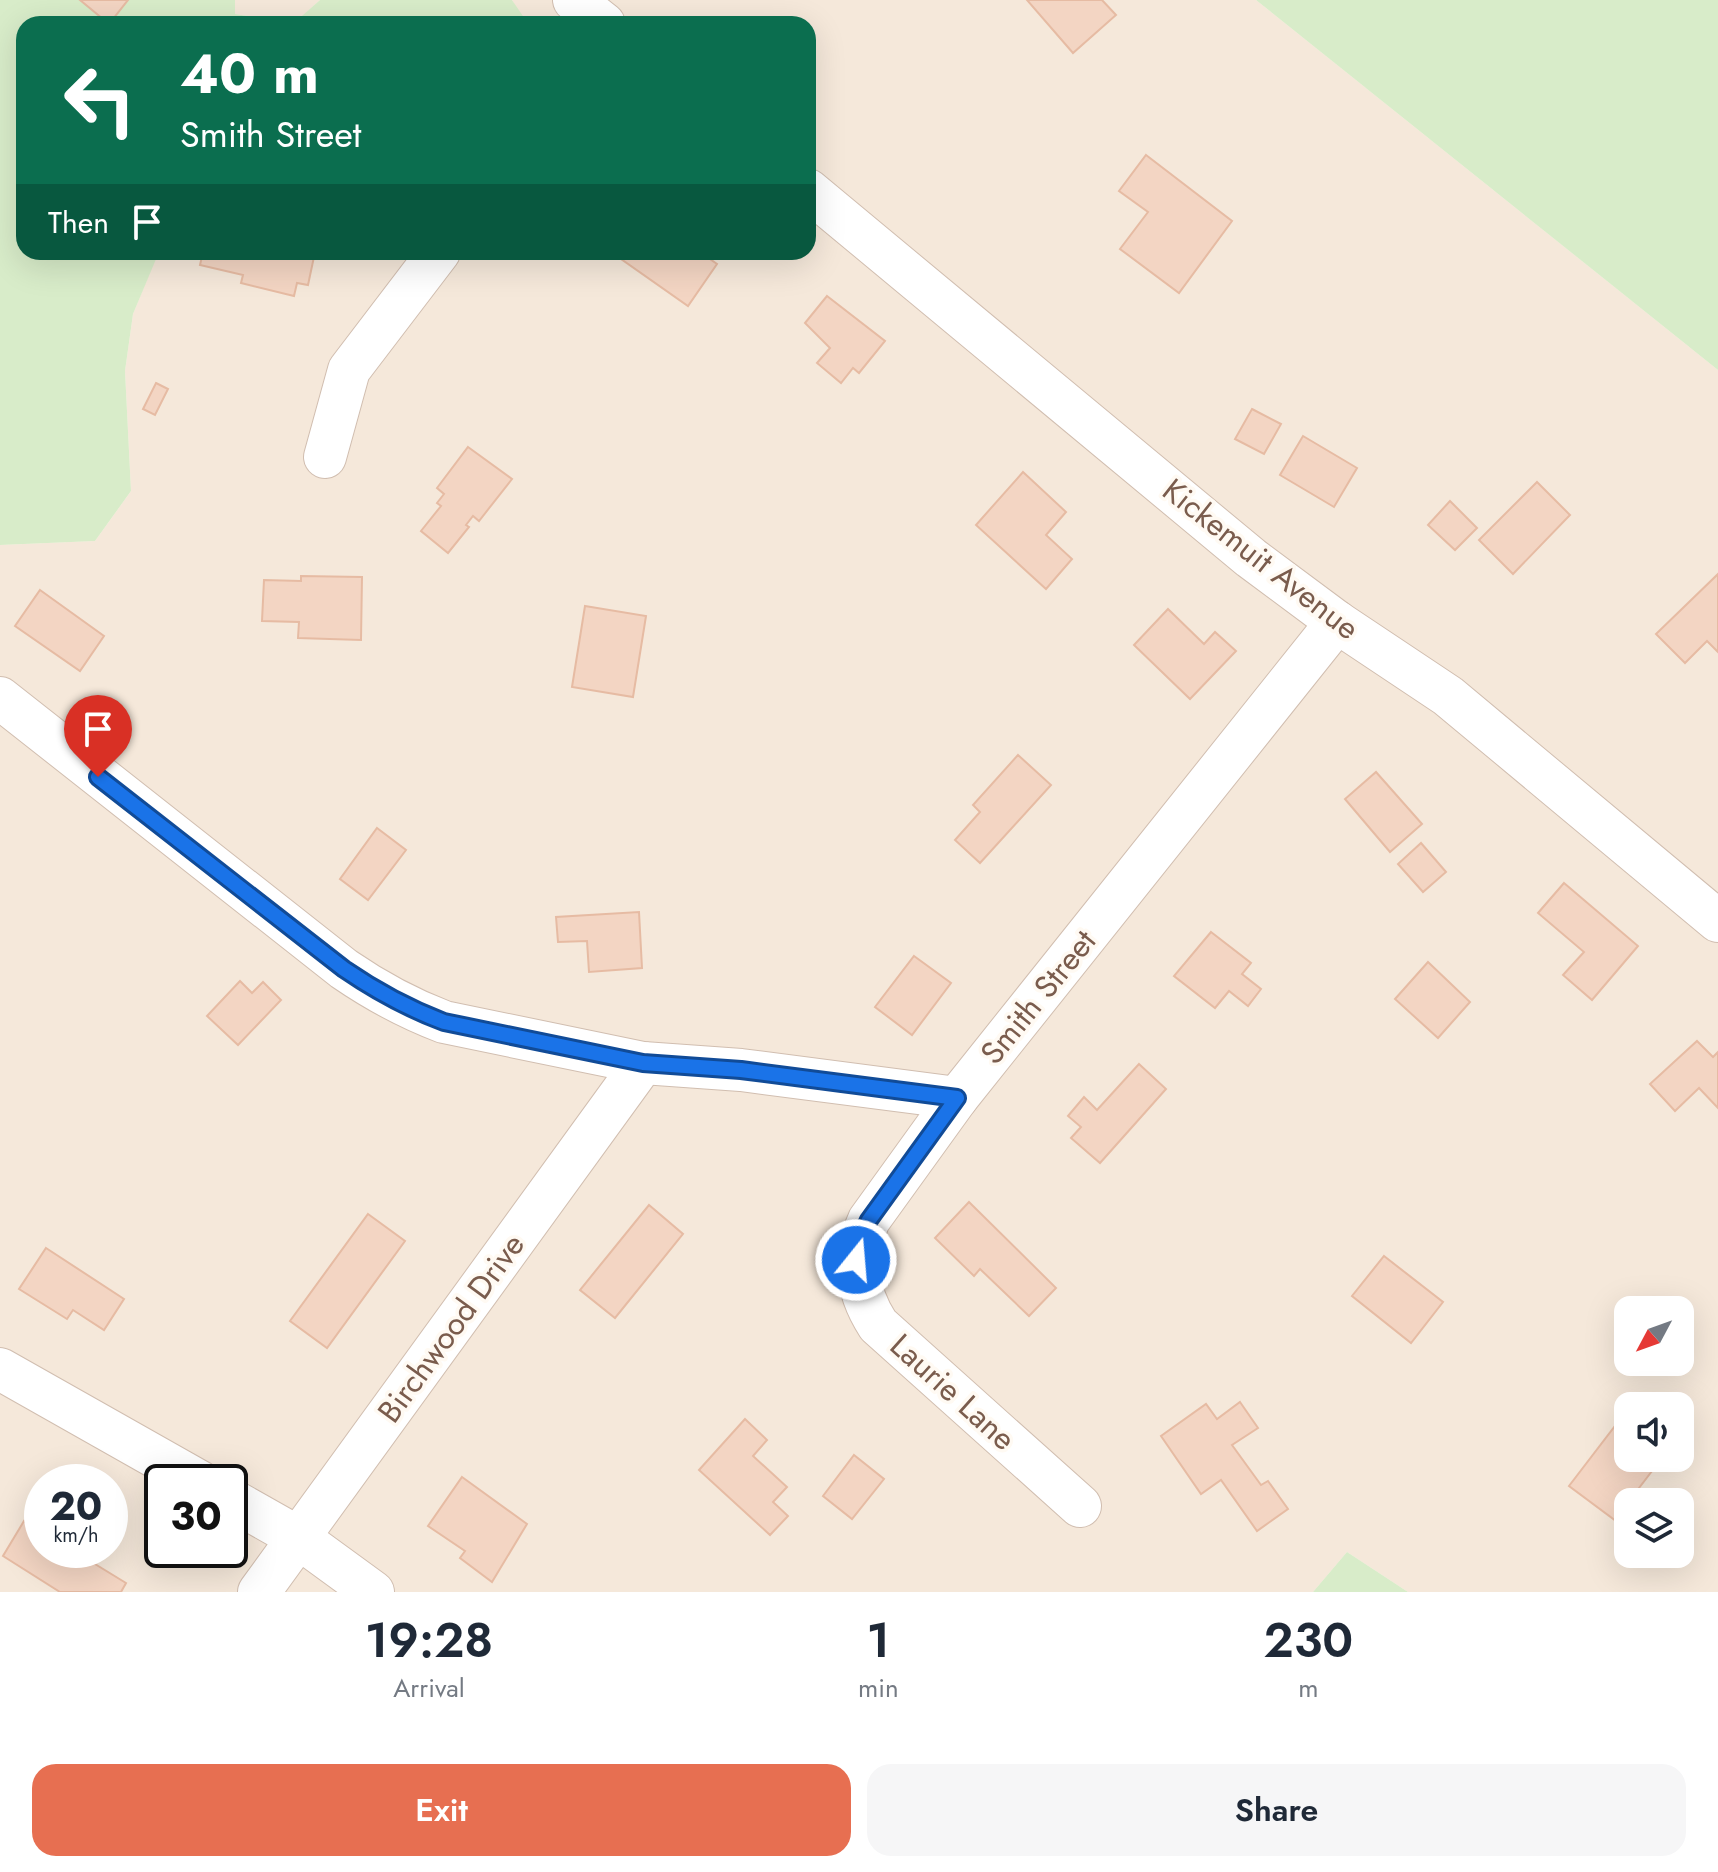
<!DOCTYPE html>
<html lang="en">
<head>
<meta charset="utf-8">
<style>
  :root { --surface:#fff; --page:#f6f6f7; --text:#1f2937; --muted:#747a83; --accent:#e76f51 }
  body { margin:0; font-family:Jost,sans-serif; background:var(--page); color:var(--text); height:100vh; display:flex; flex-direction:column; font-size:30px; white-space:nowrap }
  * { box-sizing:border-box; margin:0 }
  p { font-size:26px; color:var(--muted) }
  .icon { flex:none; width:44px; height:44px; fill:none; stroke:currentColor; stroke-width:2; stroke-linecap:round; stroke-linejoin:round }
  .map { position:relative; height:1592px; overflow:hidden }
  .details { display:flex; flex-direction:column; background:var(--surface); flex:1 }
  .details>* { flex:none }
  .hud { position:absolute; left:16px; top:16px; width:800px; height:244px; border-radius:24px; box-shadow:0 8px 32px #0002; background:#0b6e4f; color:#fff; overflow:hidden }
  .needle { width:52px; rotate:229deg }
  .controls { position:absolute; left:1614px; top:1296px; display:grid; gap:16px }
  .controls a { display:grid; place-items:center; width:80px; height:80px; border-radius:16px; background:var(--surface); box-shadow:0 8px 32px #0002; font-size:40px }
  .speed { position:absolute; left:24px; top:1464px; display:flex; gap:16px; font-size:40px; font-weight:700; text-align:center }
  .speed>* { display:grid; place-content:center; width:104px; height:104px; border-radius:50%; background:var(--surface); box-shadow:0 8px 32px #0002; line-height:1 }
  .speed small { font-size:20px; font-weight:400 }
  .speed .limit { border:4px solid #111; border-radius:12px; background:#fff; color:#111 }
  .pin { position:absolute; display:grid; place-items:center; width:68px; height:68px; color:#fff; margin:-82px -34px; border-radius:50% 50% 50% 0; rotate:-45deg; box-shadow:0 0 8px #0007 }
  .pin .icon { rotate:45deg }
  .me { position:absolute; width:88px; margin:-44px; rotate:17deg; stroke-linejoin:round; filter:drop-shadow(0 0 6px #0008) }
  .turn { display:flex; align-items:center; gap:28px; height:168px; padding:0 32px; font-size:36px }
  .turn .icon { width:104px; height:104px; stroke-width:2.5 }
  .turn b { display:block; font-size:56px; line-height:68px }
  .then { display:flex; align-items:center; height:76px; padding:0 32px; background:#0003; gap:16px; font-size:30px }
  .eta { display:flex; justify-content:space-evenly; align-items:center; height:136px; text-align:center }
  .eta b { font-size:48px; font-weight:600; line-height:56px }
  .cta { display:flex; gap:16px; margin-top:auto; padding:16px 32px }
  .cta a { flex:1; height:92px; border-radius:24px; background:var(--accent); color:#fff; font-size:32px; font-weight:600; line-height:92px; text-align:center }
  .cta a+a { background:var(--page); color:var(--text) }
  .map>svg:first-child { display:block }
  .residential { fill:#f5e8da; fill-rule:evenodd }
  .green { fill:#d8ecc9 }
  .building { fill:#f3d5c3; stroke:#e6bba3; stroke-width:2 }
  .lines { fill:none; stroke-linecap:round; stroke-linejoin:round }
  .minor-casing { stroke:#d1beb0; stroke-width:44 }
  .minor { stroke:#fff; stroke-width:42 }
  .route-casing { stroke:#114b97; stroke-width:20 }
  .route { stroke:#1a73e8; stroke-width:14 }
  .labels { text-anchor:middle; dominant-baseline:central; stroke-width:7; stroke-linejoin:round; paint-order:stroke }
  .street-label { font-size:32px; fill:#7a5c4d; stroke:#fffaf3 }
</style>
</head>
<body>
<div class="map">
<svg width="1718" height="1592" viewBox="0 0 1718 1592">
  <rect width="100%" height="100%" fill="#fdf6ec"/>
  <g class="residential">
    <path d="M235,0h85l-25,23 -60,-9z"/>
    <path d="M512,0h744l462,370v1222h-310l-61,-40 -34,40h-1313v-1047l95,-4 36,-50 -6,-120 8,-57 23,-57 3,-5h649v-228h-282zM1628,1310h52v52h-52zM1628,1406h52v52h-52zM42,1482h68v68h-68zM162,1482h68v68h-68zM1628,1502h52v52h-52z"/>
  </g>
  <g class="green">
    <path d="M0,0h235v14l59,9 26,-23h192l15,22 -503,2v228h135l-26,62 -8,57 6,120 -36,50 -95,4z"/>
    <path d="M1256,0h462v370z"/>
    <path d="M1347,1552l61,40h-95z"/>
  </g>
  <g class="building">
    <path d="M80,0h48l-19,24z"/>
    <path d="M1027,0h75l14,15 -43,38z"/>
    <path d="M1146,155l86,66 -53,72 -59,-44 28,-37 -29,-21z"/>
    <path d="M203,252h112l-7,33 -11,-2 -3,13 -53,-13 2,-8 -43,-10z"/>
    <path d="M611,252h89l17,12 -29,42z"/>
    <path d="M827,296l58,45 -26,32 -6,-5 -12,15 -24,-20 13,-15 -25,-25z"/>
    <path d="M156,383l12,6 -13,26 -12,-6z"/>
    <path d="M1252,409l29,15 -17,30 -29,-15z"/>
    <path d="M1303,436l54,32 -23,39 -54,-32z"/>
    <path d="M468,447l44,32 -33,42 -6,-5 -7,9 3,2 -21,26 -27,-22 20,-25 -4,-3 7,-9 -7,-6z"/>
    <path d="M1023,472l43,40 -20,23 26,24 -26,30 -70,-64z"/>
    <path d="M1537,482l33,33 -57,59 -34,-34z"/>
    <path d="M1450,501l27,27 -22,22 -27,-25z"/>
    <path d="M1718,574v78l-11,-11 -22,22 -29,-29z"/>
    <path d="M301,576l61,1 -1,63 -63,-2 1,-16 -37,-1 2,-41 37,1z"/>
    <path d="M40,590l64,46 -24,35 -65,-45z"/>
    <path d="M585,606l61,10 -13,81 -61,-10z"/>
    <path d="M1168,609l36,35 11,-12 21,19 -46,48 -56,-54z"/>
    <path d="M1018,755l33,30 -71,78 -25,-23 25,-28 -7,-7z"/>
    <path d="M1376,772l46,52 -32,28 -45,-53z"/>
    <path d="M377,828l29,22 -38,50 -28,-21z"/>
    <path d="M1421,843l25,29 -23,20 -25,-28z"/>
    <path d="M1564,883l74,63 -46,54 -29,-25 21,-23 -46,-39z"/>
    <path d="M639,912l3,56 -53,4 -2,-31 -29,1 -2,-25z"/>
    <path d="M1211,932l40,31 -9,11 19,15 -13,17 -19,-15 -14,17 -41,-32z"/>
    <path d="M914,956l37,27 -39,52 -37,-28z"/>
    <path d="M1428,962l42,40 -32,36 -43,-39z"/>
    <path d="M240,981l12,12 11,-11 18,18 -43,45 -31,-29z"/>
    <path d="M1697,1041l16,16 5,-5v56l-19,-20 -24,23 -25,-27z"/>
    <path d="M1139,1064l27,25 -66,74 -29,-25 10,-11 -13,-11 16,-19 13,13z"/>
    <path d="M969,1202l87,86 -27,28 -49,-47 -6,7 -39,-38z"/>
    <path d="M649,1205l34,29 -68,84 -35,-28z"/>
    <path d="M368,1214l37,27 -78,107 -37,-27z"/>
    <path d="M46,1248l78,51 -20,31 -31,-20 -6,9 -48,-30z"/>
    <path d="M1384,1256l59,46 -32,41 -59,-47z"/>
    <path d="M1240,1402l18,26 -26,17 29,40 7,-4 20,28 -31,22 -36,-51 -20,14 -40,-58 45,-32 11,15z"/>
    <path d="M1628,1409v49h34l-23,30 19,14h-30v28l-59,-44z"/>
    <path d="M745,1419l22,21 -14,16 34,31 -14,15 15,14 -18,19 -71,-65z"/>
    <path d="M854,1455l30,24 -32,40 -29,-23z"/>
    <path d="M462,1477l65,47 -35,58 -32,-24 5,-7 -37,-25z"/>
    <path d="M24,1521l18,11v18h30l54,33 -5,9h-61l-57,-36z"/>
  </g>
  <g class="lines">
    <defs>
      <g id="minor">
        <path d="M574,0l30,24"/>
        <path d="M808,190l443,368 86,64 111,74 270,225"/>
        <path d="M325,457l24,-87 90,-118"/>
        <path d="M0,698l344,271c32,22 63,39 100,53l199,41 98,7 216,28"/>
        <path d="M0,1369l200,113"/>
        <path d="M230,1499l69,39 74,54"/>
        <path d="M1080,1506l-202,-181c-22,-34 -26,-69 -9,-105l88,-122 380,-476"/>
        <path d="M259,1592l384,-529"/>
      </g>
    </defs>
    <use href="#minor" class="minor-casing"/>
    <use href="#minor" class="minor"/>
  </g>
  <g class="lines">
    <defs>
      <path id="route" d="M98,777l246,192c32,22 63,39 100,53l199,41 98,7 216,28 -88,122 -10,22 -3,18"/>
    </defs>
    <use href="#route" class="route-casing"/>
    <use href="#route" class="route"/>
  </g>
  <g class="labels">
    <g class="street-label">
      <text transform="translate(1261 559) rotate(38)">Kickemuit Avenue</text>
      <text transform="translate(1038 997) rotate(-51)">Smith Street</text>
      <text transform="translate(451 1328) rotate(-54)">Birchwood Drive</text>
      <text transform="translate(953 1392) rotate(42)">Laurie Lane</text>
    </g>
  </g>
</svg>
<div class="controls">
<a><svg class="needle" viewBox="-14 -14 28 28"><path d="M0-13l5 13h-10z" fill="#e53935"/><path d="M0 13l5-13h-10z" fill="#747a83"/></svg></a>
<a><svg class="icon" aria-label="sound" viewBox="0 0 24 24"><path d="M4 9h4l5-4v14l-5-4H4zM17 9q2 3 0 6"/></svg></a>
<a><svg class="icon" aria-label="layers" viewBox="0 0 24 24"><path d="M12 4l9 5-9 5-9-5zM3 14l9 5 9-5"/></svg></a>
</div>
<div class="speed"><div>20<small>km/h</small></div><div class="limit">30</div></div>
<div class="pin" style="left:98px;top:777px;background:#d93025"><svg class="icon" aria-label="arrive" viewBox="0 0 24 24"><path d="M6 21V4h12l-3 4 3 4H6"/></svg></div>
<svg class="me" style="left:856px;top:1260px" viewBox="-20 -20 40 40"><circle r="17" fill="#1a73e8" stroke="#fff" stroke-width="3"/><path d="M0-11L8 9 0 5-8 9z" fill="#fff"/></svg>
<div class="hud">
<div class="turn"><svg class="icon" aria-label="left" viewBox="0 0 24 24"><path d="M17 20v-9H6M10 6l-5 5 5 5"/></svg><div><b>40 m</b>Smith Street</div></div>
<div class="then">Then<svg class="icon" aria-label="arrive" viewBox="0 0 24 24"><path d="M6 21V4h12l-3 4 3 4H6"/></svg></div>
</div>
</div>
<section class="details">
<div class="eta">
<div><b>19:28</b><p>Arrival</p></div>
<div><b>1</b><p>min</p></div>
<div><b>230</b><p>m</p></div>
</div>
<div class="cta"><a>Exit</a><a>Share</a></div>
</section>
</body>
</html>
